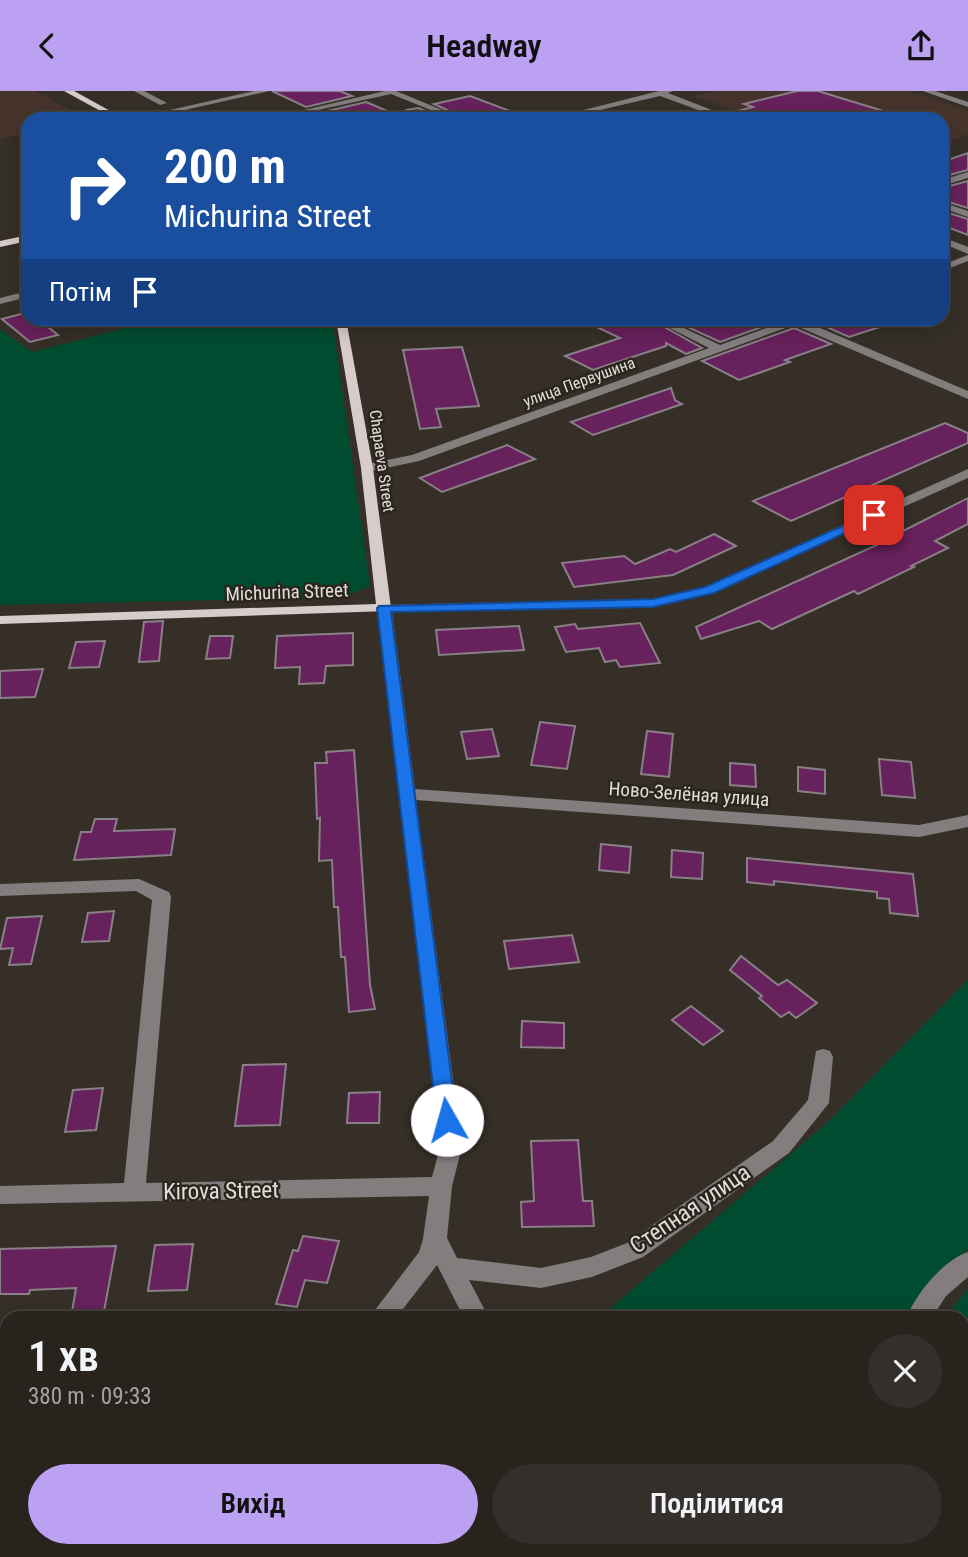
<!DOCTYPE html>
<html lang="uk">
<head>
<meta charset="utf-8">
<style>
  :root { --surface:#28231d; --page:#342f2a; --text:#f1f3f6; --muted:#a5a4a4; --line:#44403b; --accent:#bca0f2 }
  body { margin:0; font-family:"Roboto Condensed",sans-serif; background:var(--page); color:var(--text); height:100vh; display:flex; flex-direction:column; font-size:26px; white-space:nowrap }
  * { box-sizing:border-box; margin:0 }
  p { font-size:23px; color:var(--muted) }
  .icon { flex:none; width:38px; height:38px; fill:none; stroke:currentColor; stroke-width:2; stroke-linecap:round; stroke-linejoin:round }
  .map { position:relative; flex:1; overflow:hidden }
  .side { position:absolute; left:0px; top:1220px; width:970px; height:247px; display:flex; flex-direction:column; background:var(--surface); border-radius:21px 21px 0 0; box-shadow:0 4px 18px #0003,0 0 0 2px var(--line) }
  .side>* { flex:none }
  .hud { position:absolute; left:21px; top:21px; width:928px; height:214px; border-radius:21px; box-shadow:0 4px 18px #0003,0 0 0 2px var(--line); background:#1a4fa0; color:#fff; overflow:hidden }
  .pin { position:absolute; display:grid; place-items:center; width:60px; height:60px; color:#fff; margin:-30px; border-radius:14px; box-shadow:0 4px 10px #0006 }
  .me { position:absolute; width:77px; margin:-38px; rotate:353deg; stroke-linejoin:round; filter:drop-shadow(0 0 5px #0008) }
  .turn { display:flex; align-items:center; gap:24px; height:147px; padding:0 28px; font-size:32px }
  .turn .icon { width:91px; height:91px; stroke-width:2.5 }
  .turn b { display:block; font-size:49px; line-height:60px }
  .then { display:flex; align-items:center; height:66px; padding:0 28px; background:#0003; gap:14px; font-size:26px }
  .round { display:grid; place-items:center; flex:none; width:74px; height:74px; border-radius:37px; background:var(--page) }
  .summary { display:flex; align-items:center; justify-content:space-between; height:119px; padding:0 28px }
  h1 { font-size:42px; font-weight:600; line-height:52px }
  .cta { display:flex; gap:14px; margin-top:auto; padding:14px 28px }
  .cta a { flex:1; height:80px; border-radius:42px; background:var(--accent); color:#111; font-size:28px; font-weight:600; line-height:80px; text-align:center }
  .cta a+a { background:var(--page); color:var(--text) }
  header { display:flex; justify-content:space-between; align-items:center; height:91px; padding:0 28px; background:var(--accent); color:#111; font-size:32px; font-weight:600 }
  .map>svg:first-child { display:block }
  .education { fill:#46332c }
  .green { fill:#004c31 }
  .building { fill:#67215c; stroke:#898087; stroke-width:2 }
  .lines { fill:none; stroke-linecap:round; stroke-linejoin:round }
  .minor { fill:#837d7e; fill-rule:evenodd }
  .major { fill:#d7cbcb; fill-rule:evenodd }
  .route { fill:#1a73e8; stroke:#114b97; stroke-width:2 }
  .labels { text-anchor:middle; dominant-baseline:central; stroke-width:5; stroke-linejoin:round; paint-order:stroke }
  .far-street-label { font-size:16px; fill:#e1ddd8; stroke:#2b251e }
  .street-label { font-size:19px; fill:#e1ddd8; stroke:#2b251e }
  .near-street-label { font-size:23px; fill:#e1ddd8; stroke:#2b251e }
</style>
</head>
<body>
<header><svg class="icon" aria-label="back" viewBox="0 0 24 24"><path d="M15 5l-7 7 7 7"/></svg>Headway<svg class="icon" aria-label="share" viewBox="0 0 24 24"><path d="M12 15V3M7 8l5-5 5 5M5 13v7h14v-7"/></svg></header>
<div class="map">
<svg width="968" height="1466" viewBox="0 0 968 1466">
  <rect width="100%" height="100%" fill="#352f27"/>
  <g class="education">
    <path d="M0,0h35l52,28h-59v14l-28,6z"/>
    <path d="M715,0h193l60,20v23l-26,10v-25h-184l-64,-23z"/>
  </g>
  <g class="green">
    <path d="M161,228h171l38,267 -27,11 -343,8v-276l32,23z"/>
    <path d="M968,889v269l-35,35 -25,34h-309l229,-196z"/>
    <path d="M968,1198v268h-221l5,-6h210v-233h-18z"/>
    <path d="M241,1460h251l1,6h-257z"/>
    <path d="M524,1460h211l-7,6h-203z"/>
  </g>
  <g class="building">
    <path d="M272,0h68l12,5 -46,11z"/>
    <path d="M797,0h21l75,23 -1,5h-154l-4,-3v-4l19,-5 -9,-3z"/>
    <path d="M470,5l56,21v2h-60l-32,-15z"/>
    <path d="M366,11l40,17h-71l-16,-6z"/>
    <path d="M418,17l28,11h-39l-1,-9z"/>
    <path d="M968,62v17l-26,7v-15z"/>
    <path d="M968,90v27l-26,-8v-12z"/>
    <path d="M942,120l26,8v16l-26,-10z"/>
    <path d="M28,221v7h10l20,16 -28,7 -28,-23z"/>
    <path d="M580,228h70l52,29 -16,6 -20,-11v3l-73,24 -28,-14 55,-18z"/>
    <path d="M692,228h92l-64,23 -41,-19z"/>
    <path d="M809,228h85l1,3 -46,15z"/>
    <path d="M794,237l37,16 -46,16 5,2 -51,18 -37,-19z"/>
    <path d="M462,256l17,59 -43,3 5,18 -21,2 -17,-79z"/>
    <path d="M671,297l4,12 7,4 -89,31 -22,-13z"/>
    <path d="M945,332l23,10v10l-177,78 -38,-20z"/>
    <path d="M507,354l28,14 -93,33 -22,-14z"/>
    <path d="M968,407v26l-33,17 13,7 -37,18 3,1 -56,27 -4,-3 -82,38 -13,-8 -58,18 -5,-12 203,-92 -2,-1z"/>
    <path d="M714,443l22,12 -63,29 -99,12 -12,-24 62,-7 11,8 35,-15 6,3z"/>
    <path d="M163,530l-4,40 -20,1 5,-40z"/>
    <path d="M640,532l20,40 -40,4 -4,-7 -11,2 -6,-14 -33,4 -11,-25 20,-3 3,5z"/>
    <path d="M519,535l5,24 -85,5 -3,-25z"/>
    <path d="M353,542v32l-27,1 -2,17 -25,1 1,-17 -25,1 2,-32z"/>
    <path d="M210,545h23l-3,22 -24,1z"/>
    <path d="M105,550l-6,26 -30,1 7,-26z"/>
    <path d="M43,578l-8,28 -35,1v-27z"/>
    <path d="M540,631l35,4 -8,43 -36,-4z"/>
    <path d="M492,638l7,27 -32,3 -6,-27z"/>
    <path d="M647,640l26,3 -4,43 -28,-3z"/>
    <path d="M354,659l16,235 5,24 -26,3 -4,-55h-4l-3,-50h-4l-2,-47 -13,1 1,-43 -3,1 -2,-56h12l-1,-11z"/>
    <path d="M879,668l32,3 4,36 -33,-3z"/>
    <path d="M730,672l25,2 1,22 -26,-2z"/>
    <path d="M798,676l27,3v24l-27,-3z"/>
    <path d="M95,728h22l-3,12 61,-2 -4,26 -97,5 7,-28h10z"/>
    <path d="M601,753l30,3 -2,26 -30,-3z"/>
    <path d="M672,759l31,3 -1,26 -31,-2z"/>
    <path d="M747,767l166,16 5,42 -28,-3 -1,-14 -12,-1v-6l-103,-11v4l-27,-3z"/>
    <path d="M114,820l-5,30 -27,1 6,-29z"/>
    <path d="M42,825l-11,48 -22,1 4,-17 -13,1 7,-31z"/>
    <path d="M572,844l7,27 -70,7 -5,-28z"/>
    <path d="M741,865l37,29 9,-5 30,23 -21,15 -7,-6 -8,5 -22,-19 3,-2 -32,-26z"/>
    <path d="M691,915l32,25 -20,14 -31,-25z"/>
    <path d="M522,930l42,2v25l-43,-1z"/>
    <path d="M286,973l-6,61 -45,1 8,-61z"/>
    <path d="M103,997l-7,42 -31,2 8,-42z"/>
    <path d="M380,1001l-1,31h-32l2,-30z"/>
    <path d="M578,1049l5,61h9l2,25 -72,1 -1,-25 13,-1 -3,-60z"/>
    <path d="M303,1145l36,5 -12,42 -22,-3 -8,27 -21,-3 17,-54 5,1z"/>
    <path d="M193,1153l-6,46 -39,1 7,-46z"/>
    <path d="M116,1155l-13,71 -32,1 5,-30 -46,2 -1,4h-29v-45z"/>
  </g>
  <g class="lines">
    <g class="minor">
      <path d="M134,0h10l23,12 -7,2z"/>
      <path d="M254,0h15l-124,28h-15z"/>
      <path d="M385,0h11l68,28h-11l-62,-25 -100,22 -4,-2z"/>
      <path d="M659,0h14l-5,2 67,26h-12l-63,-23 -98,23h-14z"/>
      <path d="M923,0h12l33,11v5z"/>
      <path d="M968,81v6l-26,8v-6z"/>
      <path d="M942,111l26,9v6l-26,-9z"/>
      <path d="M942,146l26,10v7l-26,-11z"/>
      <path d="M968,164v6l-26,10v-6z"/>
      <path d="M28,200v6l-28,7v-6z"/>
      <path d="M652,228h13l55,26 70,-26h16l-2,2 164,70v8l-174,-74 -375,136 -52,11 -6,-4 1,-3 50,-10 297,-107z"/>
      <path d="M968,378v9l-259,116 -56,13 -261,5 23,177 504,36 49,-10v12l-49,10 -503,-37 46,347 -10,39 -5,52 10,20 84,10 50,-11 36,-14 146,-102 35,-41 8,-49 7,-2 7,2 3,6 -4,46 -40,50 -146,104 -51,20 -51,11 -72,-8 20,38h-25l-27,-53 -41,53h-27l50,-66 4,-13 6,-43 -429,8v-18l124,-3 28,-283 -16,-9 -136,5v-12l139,-5 30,13 2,5 -25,286 286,-6 8,-30 -63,-539 2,-3 274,-6 51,-12z"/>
      <path d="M968,1161v25l-22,19 -14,22h-26c11,-25 36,-57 62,-66z"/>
      <path d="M962,1428l6,1v26h-6z"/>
      <path d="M181,1460h30l-3,6h-30z"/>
      <path d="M501,1460h27l2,6h-28z"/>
      <path d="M725,1460h30l-3,6h-30z"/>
    </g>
    <g class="major">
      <path d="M64,0h10l51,28h-10z"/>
      <path d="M28,144v6l-28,6v-6z"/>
      <path d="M336,228h10l27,149 18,140 -2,3 -389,13v-8l376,-12 -15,-136z"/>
    </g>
  </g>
  <path class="route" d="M874,421l6,3 -2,3 -164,75 -61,14 -262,5 66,508 -3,5 -7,3 -7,-3 -3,-5 -60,-512 2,-2 274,-7 52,-12z"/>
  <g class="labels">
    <g class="far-street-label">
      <text transform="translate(579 291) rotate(-20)">улица Первушина</text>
      <text transform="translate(382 370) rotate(82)">Chapaeva Street</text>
    </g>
    <g class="street-label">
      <text transform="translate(287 501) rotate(-2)">Michurina Street</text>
      <text transform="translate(689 703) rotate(4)">Ново-Зелёная улица</text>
    </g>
    <g class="near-street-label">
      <text transform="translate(221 1100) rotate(-1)">Kirova Street</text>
      <text transform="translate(690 1118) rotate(-34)">Степная улица</text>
    </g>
  </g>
</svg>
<div class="pin" style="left:874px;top:424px;background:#d93025"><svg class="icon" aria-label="arrive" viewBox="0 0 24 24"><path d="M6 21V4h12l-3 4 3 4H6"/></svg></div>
<svg class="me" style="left:447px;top:1029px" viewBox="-20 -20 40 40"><circle r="19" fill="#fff"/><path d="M0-13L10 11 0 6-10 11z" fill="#1a73e8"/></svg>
<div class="hud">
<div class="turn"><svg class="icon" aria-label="right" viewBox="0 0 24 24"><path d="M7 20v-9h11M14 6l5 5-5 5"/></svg><div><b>200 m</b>Michurina Street</div></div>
<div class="then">Потім<svg class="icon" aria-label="arrive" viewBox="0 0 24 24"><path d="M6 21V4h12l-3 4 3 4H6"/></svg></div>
</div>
<section class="side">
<div class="summary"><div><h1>1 хв</h1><p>380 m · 09:33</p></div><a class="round"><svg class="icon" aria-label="close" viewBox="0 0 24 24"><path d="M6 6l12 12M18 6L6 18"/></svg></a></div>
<div class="cta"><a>Вихід</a><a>Поділитися</a></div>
</section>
</div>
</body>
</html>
